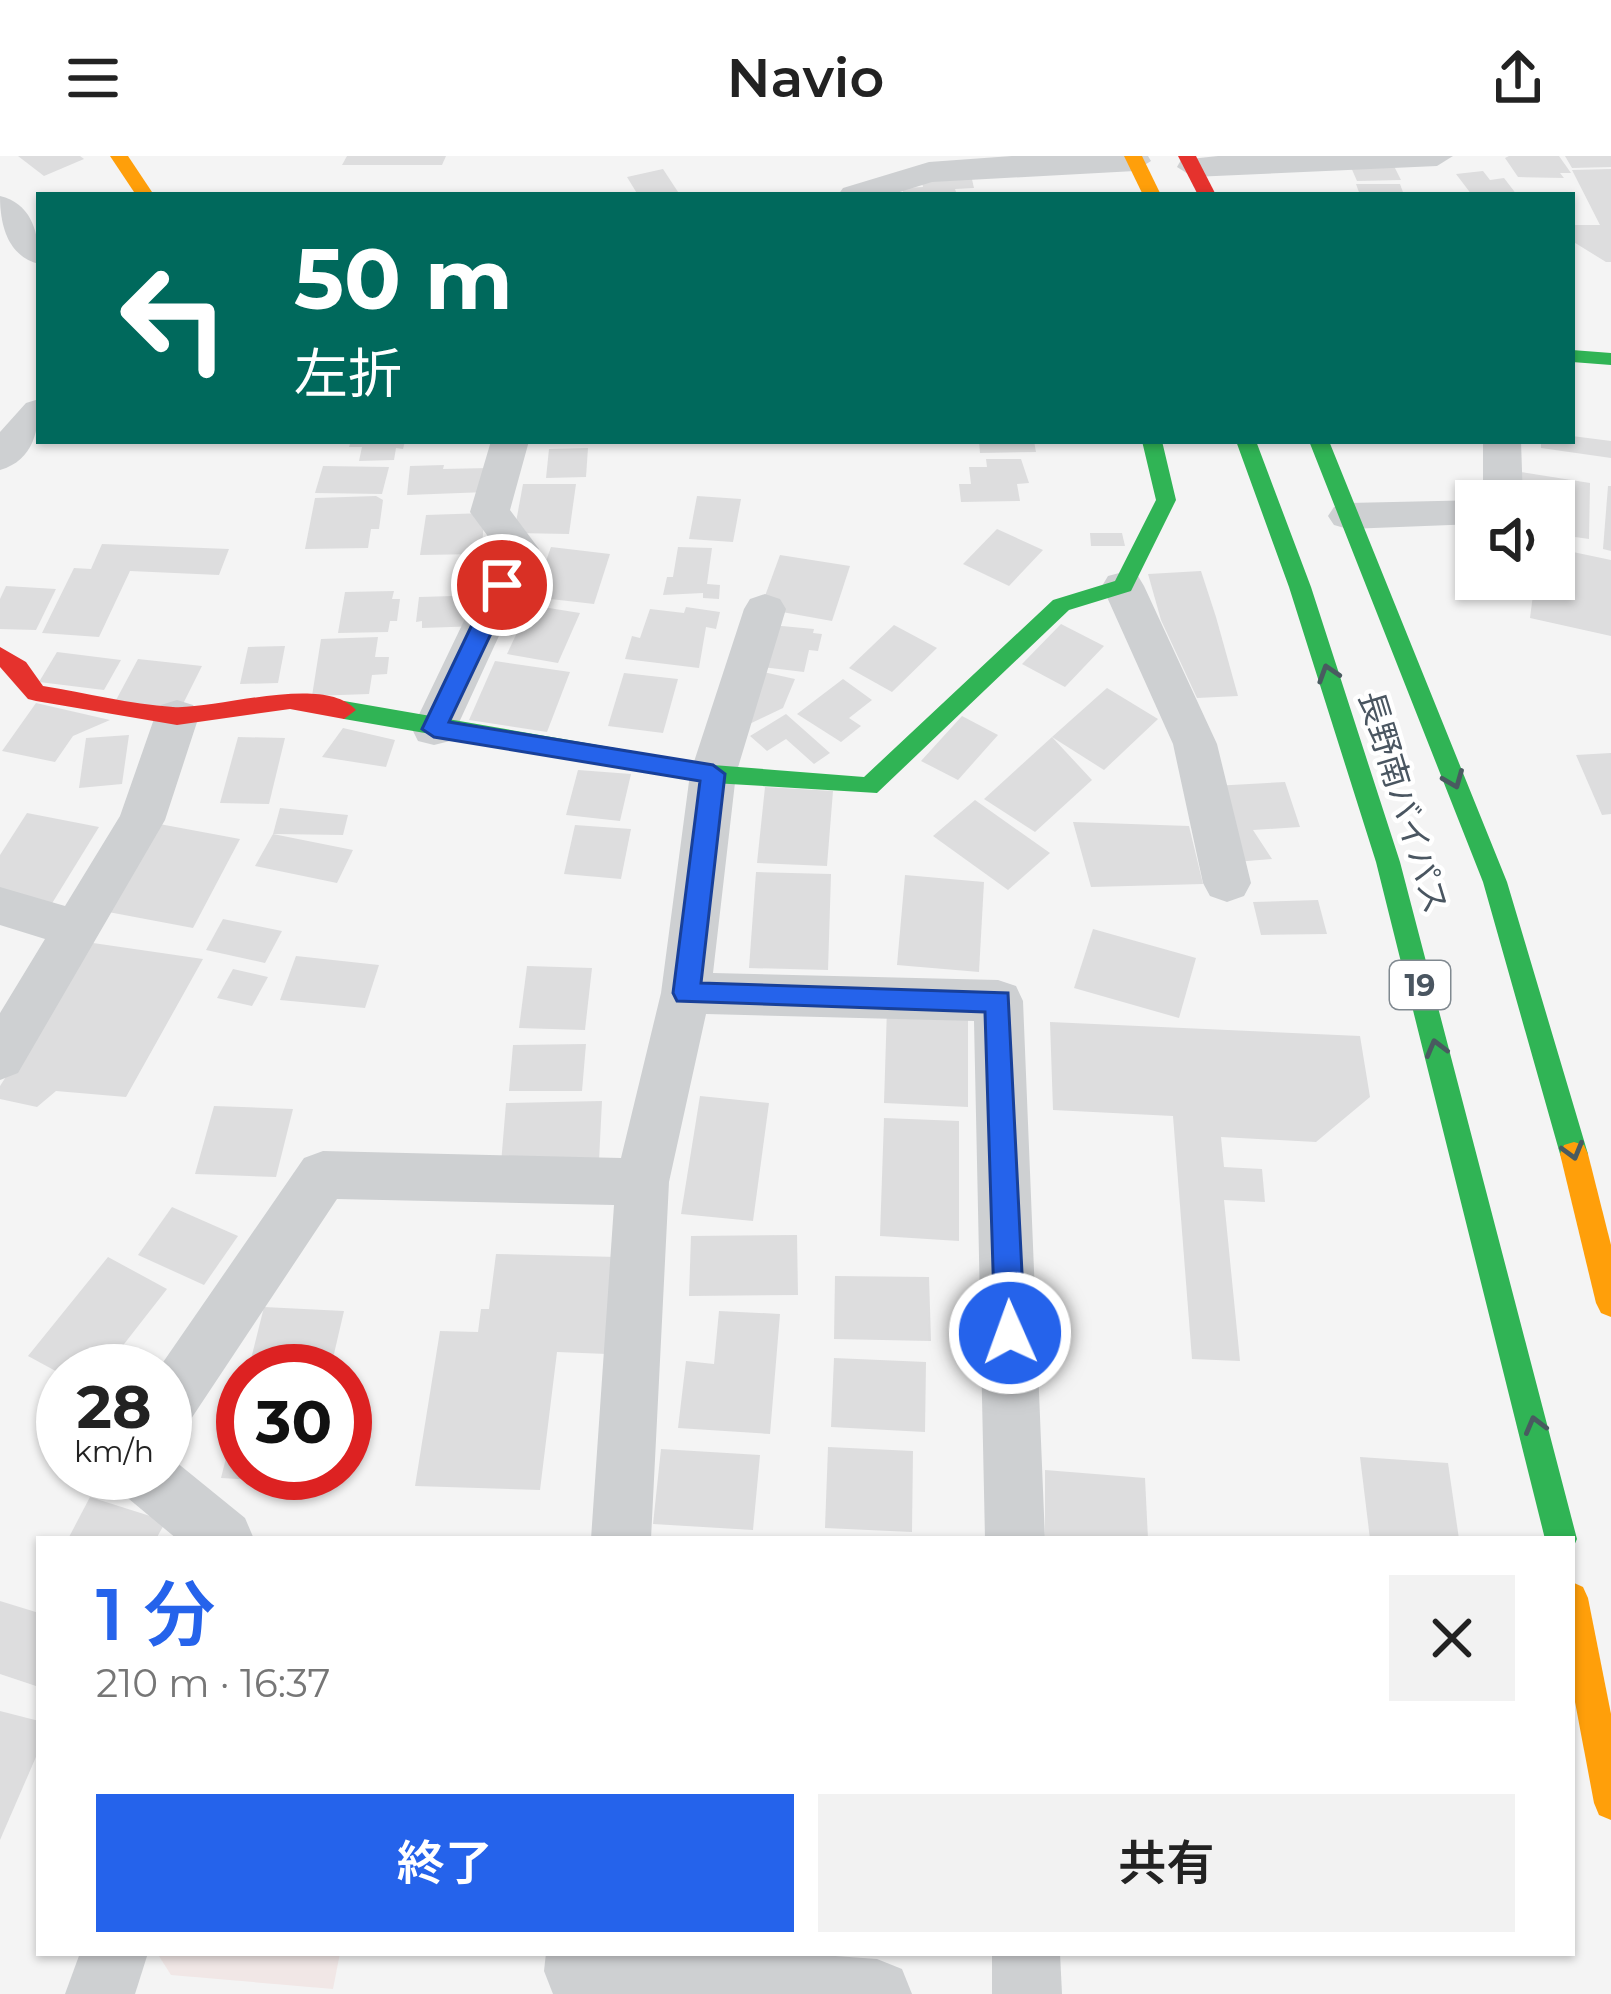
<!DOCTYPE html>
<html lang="ja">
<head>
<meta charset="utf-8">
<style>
  :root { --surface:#fff; --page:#f2f2f2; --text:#222; --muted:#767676; --accent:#2563eb }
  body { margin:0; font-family:Montserrat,"Noto Sans JP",sans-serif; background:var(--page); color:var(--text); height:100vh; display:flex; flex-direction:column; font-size:45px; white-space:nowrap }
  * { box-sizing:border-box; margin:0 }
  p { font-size:39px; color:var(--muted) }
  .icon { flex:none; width:66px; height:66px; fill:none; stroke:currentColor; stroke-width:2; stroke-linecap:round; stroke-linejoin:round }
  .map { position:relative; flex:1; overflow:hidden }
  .sheet { position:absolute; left:36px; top:1380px; width:1539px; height:420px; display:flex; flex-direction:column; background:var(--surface); border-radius:0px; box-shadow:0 3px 9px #0004 }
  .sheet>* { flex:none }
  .guide { position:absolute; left:36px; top:36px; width:1539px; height:252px; border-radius:0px; box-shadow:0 3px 9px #0004; background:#00695c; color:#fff; overflow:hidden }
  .controls { position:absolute; left:1455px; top:324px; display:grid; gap:24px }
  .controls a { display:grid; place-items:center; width:120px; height:120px; border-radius:0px; background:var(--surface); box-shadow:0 3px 9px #0004; font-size:60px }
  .speed { position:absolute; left:36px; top:1188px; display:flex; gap:24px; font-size:60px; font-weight:700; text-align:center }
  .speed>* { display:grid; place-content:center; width:156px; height:156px; border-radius:50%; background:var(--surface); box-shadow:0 3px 9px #0004; line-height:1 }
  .speed small { font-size:30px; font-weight:400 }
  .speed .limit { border:18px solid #d22; background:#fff; color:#111 }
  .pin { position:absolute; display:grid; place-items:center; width:102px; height:102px; color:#fff; margin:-51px; border:6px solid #fff; border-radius:50%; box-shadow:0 3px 12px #0007 }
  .me { position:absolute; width:132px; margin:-66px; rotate:358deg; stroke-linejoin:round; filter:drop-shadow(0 0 9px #0008) }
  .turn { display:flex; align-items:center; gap:42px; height:252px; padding:0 60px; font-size:54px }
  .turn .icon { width:156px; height:156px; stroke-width:2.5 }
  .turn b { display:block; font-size:84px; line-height:102px }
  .round { display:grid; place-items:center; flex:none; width:126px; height:126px; border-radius:0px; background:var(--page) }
  .headline { display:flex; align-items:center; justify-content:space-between; height:204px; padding:0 60px }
  h1 { font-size:72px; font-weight:600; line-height:90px; color:var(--accent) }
  .primary-button { display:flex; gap:24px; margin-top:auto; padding:24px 60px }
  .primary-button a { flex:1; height:138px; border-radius:0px; background:var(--accent); color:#fff; font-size:48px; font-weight:600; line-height:138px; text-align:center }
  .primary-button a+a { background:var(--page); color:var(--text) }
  header { display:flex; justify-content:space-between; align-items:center; height:156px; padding:0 60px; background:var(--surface); font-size:54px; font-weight:600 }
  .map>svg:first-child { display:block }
  .medical { fill:#f1e7e6 }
  .building { fill:#ddddde }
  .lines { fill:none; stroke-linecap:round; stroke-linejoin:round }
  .street { fill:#ced0d2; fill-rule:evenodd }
  .fast { fill:#30b455; fill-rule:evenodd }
  .slow { fill:#ff9f0a; fill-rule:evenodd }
  .jam { fill:#e5322d; fill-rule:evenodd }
  .oneway { stroke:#495b60 }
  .route { fill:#2563eb; stroke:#184099; stroke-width:3 }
  .labels { text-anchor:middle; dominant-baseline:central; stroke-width:9; stroke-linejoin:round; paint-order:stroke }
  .shield { fill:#fff; stroke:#808990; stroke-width:3 }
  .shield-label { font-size:30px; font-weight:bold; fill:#4a5661 }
  .street-label { font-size:33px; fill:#4a5661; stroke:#fff }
</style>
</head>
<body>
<header><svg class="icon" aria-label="menu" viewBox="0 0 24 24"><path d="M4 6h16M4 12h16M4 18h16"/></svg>Navio<svg class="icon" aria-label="share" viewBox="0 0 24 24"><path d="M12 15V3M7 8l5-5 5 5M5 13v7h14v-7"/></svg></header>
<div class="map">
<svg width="1611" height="1838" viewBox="0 0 1611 1838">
  <rect width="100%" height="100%" fill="#f4f4f4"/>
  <path class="medical" d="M157,1797h183l-7,36 -162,-14z"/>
  <g class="building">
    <path d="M18,0h62l4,3 -40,17z"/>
    <path d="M347,0h99l-4,9h-100z"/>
    <path d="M1509,0h50l12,17h-11l4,5 -46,-1 -13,-19z"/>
    <path d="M1565,0h46v11l-39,1z"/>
    <path d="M1393,8l8,16 -44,1 -7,-16z"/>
    <path d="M663,13l17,26h-42l-11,-18z"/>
    <path d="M1611,13v93h-5l-34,-21v-16h28l-28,-55z"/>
    <path d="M1483,15l7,9 14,-2 13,17h-45l-16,-21z"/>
    <path d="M971,19l3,13 -19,1 2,6h-53l-2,-7 21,-1 -2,-9z"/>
    <path d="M1356,28h44l4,11h-44z"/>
    <path d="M1572,280l39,5v17l-70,-10v-7h31z"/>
    <path d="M351,285h54l-2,8 -7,-1 -2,12 -35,1 3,-14h-13z"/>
    <path d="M979,285h55l2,11 -56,1z"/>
    <path d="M588,292l-2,29 -40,1 3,-29z"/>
    <path d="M986,303h35l8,24 -12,1 3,17 -59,1 -2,-18h12l-2,-17h18z"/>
    <path d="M444,309l-1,4 46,-1 -2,24 -80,3 3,-29z"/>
    <path d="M323,310l66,1 -7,27 -67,-1z"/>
    <path d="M1521,316l69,11 -1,56 -35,-5v-33h-34z"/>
    <path d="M523,328h53l-7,50 -55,-1z"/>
    <path d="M1608,330h3v65l-8,-2z"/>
    <path d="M376,340l7,4 -4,29h-8l-3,19 -63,1 10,-51z"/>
    <path d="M697,340l44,3 -8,43 -44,-3z"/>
    <path d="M485,357l-4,41 -61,1 6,-40z"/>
    <path d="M997,373l46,21 -34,36 -46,-22z"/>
    <path d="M1090,377h32l3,13h-34z"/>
    <path d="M102,388l127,5 -10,26 -89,-4 -31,66 -57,-4 32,-65 17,1z"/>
    <path d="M551,391l59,7 -16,50 -61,-7z"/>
    <path d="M678,391l34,1 -5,36 13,1 -1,14 -16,-1v-5l-40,2 4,-18h6z"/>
    <path d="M1554,392l57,12v76l-81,-18 5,-39h19z"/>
    <path d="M780,399l70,11 -18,55 -61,-11 -6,-14z"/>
    <path d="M1201,415l15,46 22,79 -41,2 -36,-78 -13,-46z"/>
    <path d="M6,430l50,3 -20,41 -36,-1v-30z"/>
    <path d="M394,435l-2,8h8l-3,22h-7l-2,11 -50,1 7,-41z"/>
    <path d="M487,439l-7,31 -58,2v-7l-6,1 3,-25z"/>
    <path d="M530,449l50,8 -22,50 -51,-9z"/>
    <path d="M686,451l34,5 -4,17 -10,-2 -7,41 -74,-9 7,-23 8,2 10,-29 34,4z"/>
    <path d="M1061,468l43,22 -39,41 -43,-23z"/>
    <path d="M771,469l43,4 -1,4 9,1 -4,17 -9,-1 -5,22 -43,-5z"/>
    <path d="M894,469l43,23 -45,44 -43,-24z"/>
    <path d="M378,481l-3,20h14l-2,17 -15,1 -3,19 -57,2 9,-57z"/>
    <path d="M285,490l-7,37 -38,1 8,-37z"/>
    <path d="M57,496l64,8 -17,30 -65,-8z"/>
    <path d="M138,503l64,7 -22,44 -65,-8z"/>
    <path d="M495,505l75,11 -23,60 -78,-12z"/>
    <path d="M759,515l36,8 -12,29 -42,20z"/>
    <path d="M624,517l54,6 -15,54 -55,-7z"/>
    <path d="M843,523l29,21 -23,18 12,8 -20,16 -44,-28z"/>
    <path d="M1107,532l51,31 -54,51 -52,-33z"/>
    <path d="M36,547l74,17 -37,16 -18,26 -53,-11z"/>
    <path d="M786,558l44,39 -16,11 -28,-25 -19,12 -17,-15z"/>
    <path d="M962,560l36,19 -40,45 -37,-19z"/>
    <path d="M343,572l52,12 -9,27 -64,-10z"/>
    <path d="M129,579l-7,49 -43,4 7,-50z"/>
    <path d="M238,581l47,1 -16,66 -49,-1z"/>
    <path d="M1052,581l40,43 -57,52 -51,-33z"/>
    <path d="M1611,597v61l-9,1 -26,-60z"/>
    <path d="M578,614l53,4 -11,47 -54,-6z"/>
    <path d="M1285,626l15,45 -47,3 19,29 -37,3 -22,-76z"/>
    <path d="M765,631l68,4 -6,75 -70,-3z"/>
    <path d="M975,644l75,53 -42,37 -75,-54z"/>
    <path d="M280,652l68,7 -5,20 -70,-1z"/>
    <path d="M27,657l72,14 -48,78 -51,-10v-40z"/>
    <path d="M1073,666l116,4 14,58 -112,3z"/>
    <path d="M154,667l86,16 -47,89 -90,-17z"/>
    <path d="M575,669l56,4 -10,50 -57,-5z"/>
    <path d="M273,678l80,16 -16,33 -82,-17z"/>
    <path d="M756,716l75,2 -3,96 -79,-2z"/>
    <path d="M905,719l79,7 -5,90 -82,-7z"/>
    <path d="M1318,744l9,34 -66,1 -8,-33z"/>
    <path d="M223,763l59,12 -17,32 -59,-13z"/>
    <path d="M1093,773l103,29 -17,60 -105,-30z"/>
    <path d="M93,787l110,16 -77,138 -70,-6 -19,16 -37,-8v-13z"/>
    <path d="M296,800l83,9 -14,43 -85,-8z"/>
    <path d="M527,810l65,2 -7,62 -66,-2z"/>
    <path d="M233,813l35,8 -16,29 -35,-8z"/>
    <path d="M887,852l81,4v95l-84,-4z"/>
    <path d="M1050,866l310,14 10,61 -54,45 -95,-5 3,30 38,2 3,33 -41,-2 16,161 -48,-2 -19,-243 -120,-6z"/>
    <path d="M586,888l-4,47h-73l4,-46z"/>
    <path d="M700,940l69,7 -16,118 -72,-7z"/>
    <path d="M602,945l-3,60 -98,3 5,-61z"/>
    <path d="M214,950l79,3 -17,68 -81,-3z"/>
    <path d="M884,962l75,3v120l-79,-5z"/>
    <path d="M172,1051l66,29 -34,49 -66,-30z"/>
    <path d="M797,1079l1,60 -109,1 2,-60z"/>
    <path d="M496,1098l121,3 -10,97 -50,-2 -17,138 -125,-4 25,-155 38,1 3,-23h8z"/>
    <path d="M108,1101l59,32 -64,82h-40v4l-35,-19z"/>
    <path d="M835,1120l94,1 2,64 -97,-2z"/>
    <path d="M264,1151l80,4 -14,60h-82z"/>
    <path d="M719,1155l61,3 -10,120 -92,-6 8,-67 28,3z"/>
    <path d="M834,1202l92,4 -1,70 -94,-5z"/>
    <path d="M241,1242l2,75h65l-2,10 -85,-5z"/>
    <path d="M828,1291l85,4 -1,81 -87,-4z"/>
    <path d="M661,1293l99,6 -7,75 -100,-6z"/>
    <path d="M1360,1301l88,6 11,76h-89z"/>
    <path d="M1045,1314l100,8 3,61h-103z"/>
    <path d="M90,1341l76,24 -10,18h-88z"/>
    <path d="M0,1445l39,12v74l-39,-13z"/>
    <path d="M0,1555l39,10v29l-39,90z"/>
  </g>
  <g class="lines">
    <g class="street">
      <path d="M1012,0h136l3,5 -16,10 -203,11 -42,13h-52l5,-7 86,-26z"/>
      <path d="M1218,0h235l-16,10 -244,11 -16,-10 4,-7z"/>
      <path d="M0,40c33,8 39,39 39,68 -32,-8 -39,-40 -39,-68z"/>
      <path d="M39,243c0,31 -5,61 -39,71v-38l26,-29z"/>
      <path d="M491,285h38l-19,69 29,39 -83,180 -6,12 -16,4 -16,-4 -6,-12 86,-179 -28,-38z"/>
      <path d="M1483,285h38l2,60h-47v23l-128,5 -14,-4 -6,-9 6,-9 14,-4 135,-3z"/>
      <path d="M1123,416l15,4 6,10 73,158 34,139 -7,13 -17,6 -17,-6 -7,-13 -30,-139 -71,-158 6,-10z"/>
      <path d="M765,438l15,5 6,10 -50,165 -23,199 285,7 18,6 7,15 22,538h-60l-11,-518 -268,-7 -37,168 -18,357h-60l23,-334 -277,-6 -152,229 -20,8v-65h-8l147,-213 19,-7 298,7 40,-165 29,-219 54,-165 6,-10z"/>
      <path d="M177,544l16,5 6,11 -34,104 -147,253 -18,7v-67l45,-74 -45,-14v-38l65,19 55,-90 35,-100 6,-11z"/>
      <path d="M165,1297l80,65 9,21h-77l-54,-45 -8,-21h50z"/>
      <path d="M80,1797h68l-13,41h-70z"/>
      <path d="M546,1797h248l83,6 25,10 10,25h-359l-9,-23z"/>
      <path d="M992,1797h68l2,41h-70z"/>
    </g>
    <g class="fast">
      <path d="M1572,194l39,3v12l-39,-3z"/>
      <path d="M1142,285h20l14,59 -45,91 -62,19 -192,183 -164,-10 -369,-64 -12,-9 12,-9 369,64 151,12 189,-177 62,-19 41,-81z"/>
      <path d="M1236,285h20l55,146 89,275 177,677 -5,11v-11h-27l-169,-677 -87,-275z"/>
      <path d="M1309,285h20l178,441 81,272 -4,9 -10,3 -10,-3 -4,-9 -77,-272z"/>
    </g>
    <g class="slow">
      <path d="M110,0h18l26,39h-18z"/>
      <path d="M1124,0h18l19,39h-18z"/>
      <path d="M1574,986l10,3 4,9 23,91v72l-10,-4 -5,-10 -36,-149 4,-9z"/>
      <path d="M1572,1426l11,5 5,11 23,116v106l-12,-5 -5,-12 -22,-117z"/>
    </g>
    <g class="jam">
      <path d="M1178,0h18l20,39h-18z"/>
      <path d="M0,491l26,15 17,24c43,7 87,18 130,21 43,3 151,-34 183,3l-12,9 -54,-10 -113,16 -141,-24 -8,-2 -28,-32z"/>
    </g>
  </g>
  <defs><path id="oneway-chevron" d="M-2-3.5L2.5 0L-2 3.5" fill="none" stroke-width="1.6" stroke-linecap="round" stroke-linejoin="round" transform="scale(3)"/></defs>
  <g class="oneway">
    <use href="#oneway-chevron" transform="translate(1328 517) rotate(-108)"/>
    <use href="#oneway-chevron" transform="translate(1454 624) rotate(68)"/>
    <use href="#oneway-chevron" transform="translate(1436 892) rotate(-105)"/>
    <use href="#oneway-chevron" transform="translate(1573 995) rotate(74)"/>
    <use href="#oneway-chevron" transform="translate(1535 1269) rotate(-105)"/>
  </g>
  <path class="route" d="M502,421l12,8 -65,137 264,43 12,9 -24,209 307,10 17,340 -5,10 -10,4 -11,-4 -4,-10 -10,-321 -308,-11 -4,-8 27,-212 -266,-44 -12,-8 69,-144z"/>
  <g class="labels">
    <rect class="shield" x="1390" y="805" width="60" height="48" rx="9"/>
    <g class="shield-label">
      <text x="1420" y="829">19</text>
    </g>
    <g class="street-label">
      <text transform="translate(1404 646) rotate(73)">長野南バイパス</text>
    </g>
  </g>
</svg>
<div class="controls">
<a><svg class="icon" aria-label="sound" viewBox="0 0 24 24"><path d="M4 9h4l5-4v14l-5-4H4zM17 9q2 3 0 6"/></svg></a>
</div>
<div class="speed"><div>28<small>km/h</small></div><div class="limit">30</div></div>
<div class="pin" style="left:502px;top:429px;background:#d93025"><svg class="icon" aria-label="arrive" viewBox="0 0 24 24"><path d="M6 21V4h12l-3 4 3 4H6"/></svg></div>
<svg class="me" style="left:1010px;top:1177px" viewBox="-20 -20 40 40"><circle r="17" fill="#2563eb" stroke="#fff" stroke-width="3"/><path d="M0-11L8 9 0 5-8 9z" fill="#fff"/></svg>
<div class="guide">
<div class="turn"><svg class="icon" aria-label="left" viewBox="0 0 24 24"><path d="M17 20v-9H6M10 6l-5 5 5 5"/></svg><div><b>50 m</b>左折</div></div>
</div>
<section class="sheet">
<div class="headline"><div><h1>1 分</h1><p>210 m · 16:37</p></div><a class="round"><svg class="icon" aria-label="close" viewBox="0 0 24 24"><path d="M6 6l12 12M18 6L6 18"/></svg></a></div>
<div class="primary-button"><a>終了</a><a>共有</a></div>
</section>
</div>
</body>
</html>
